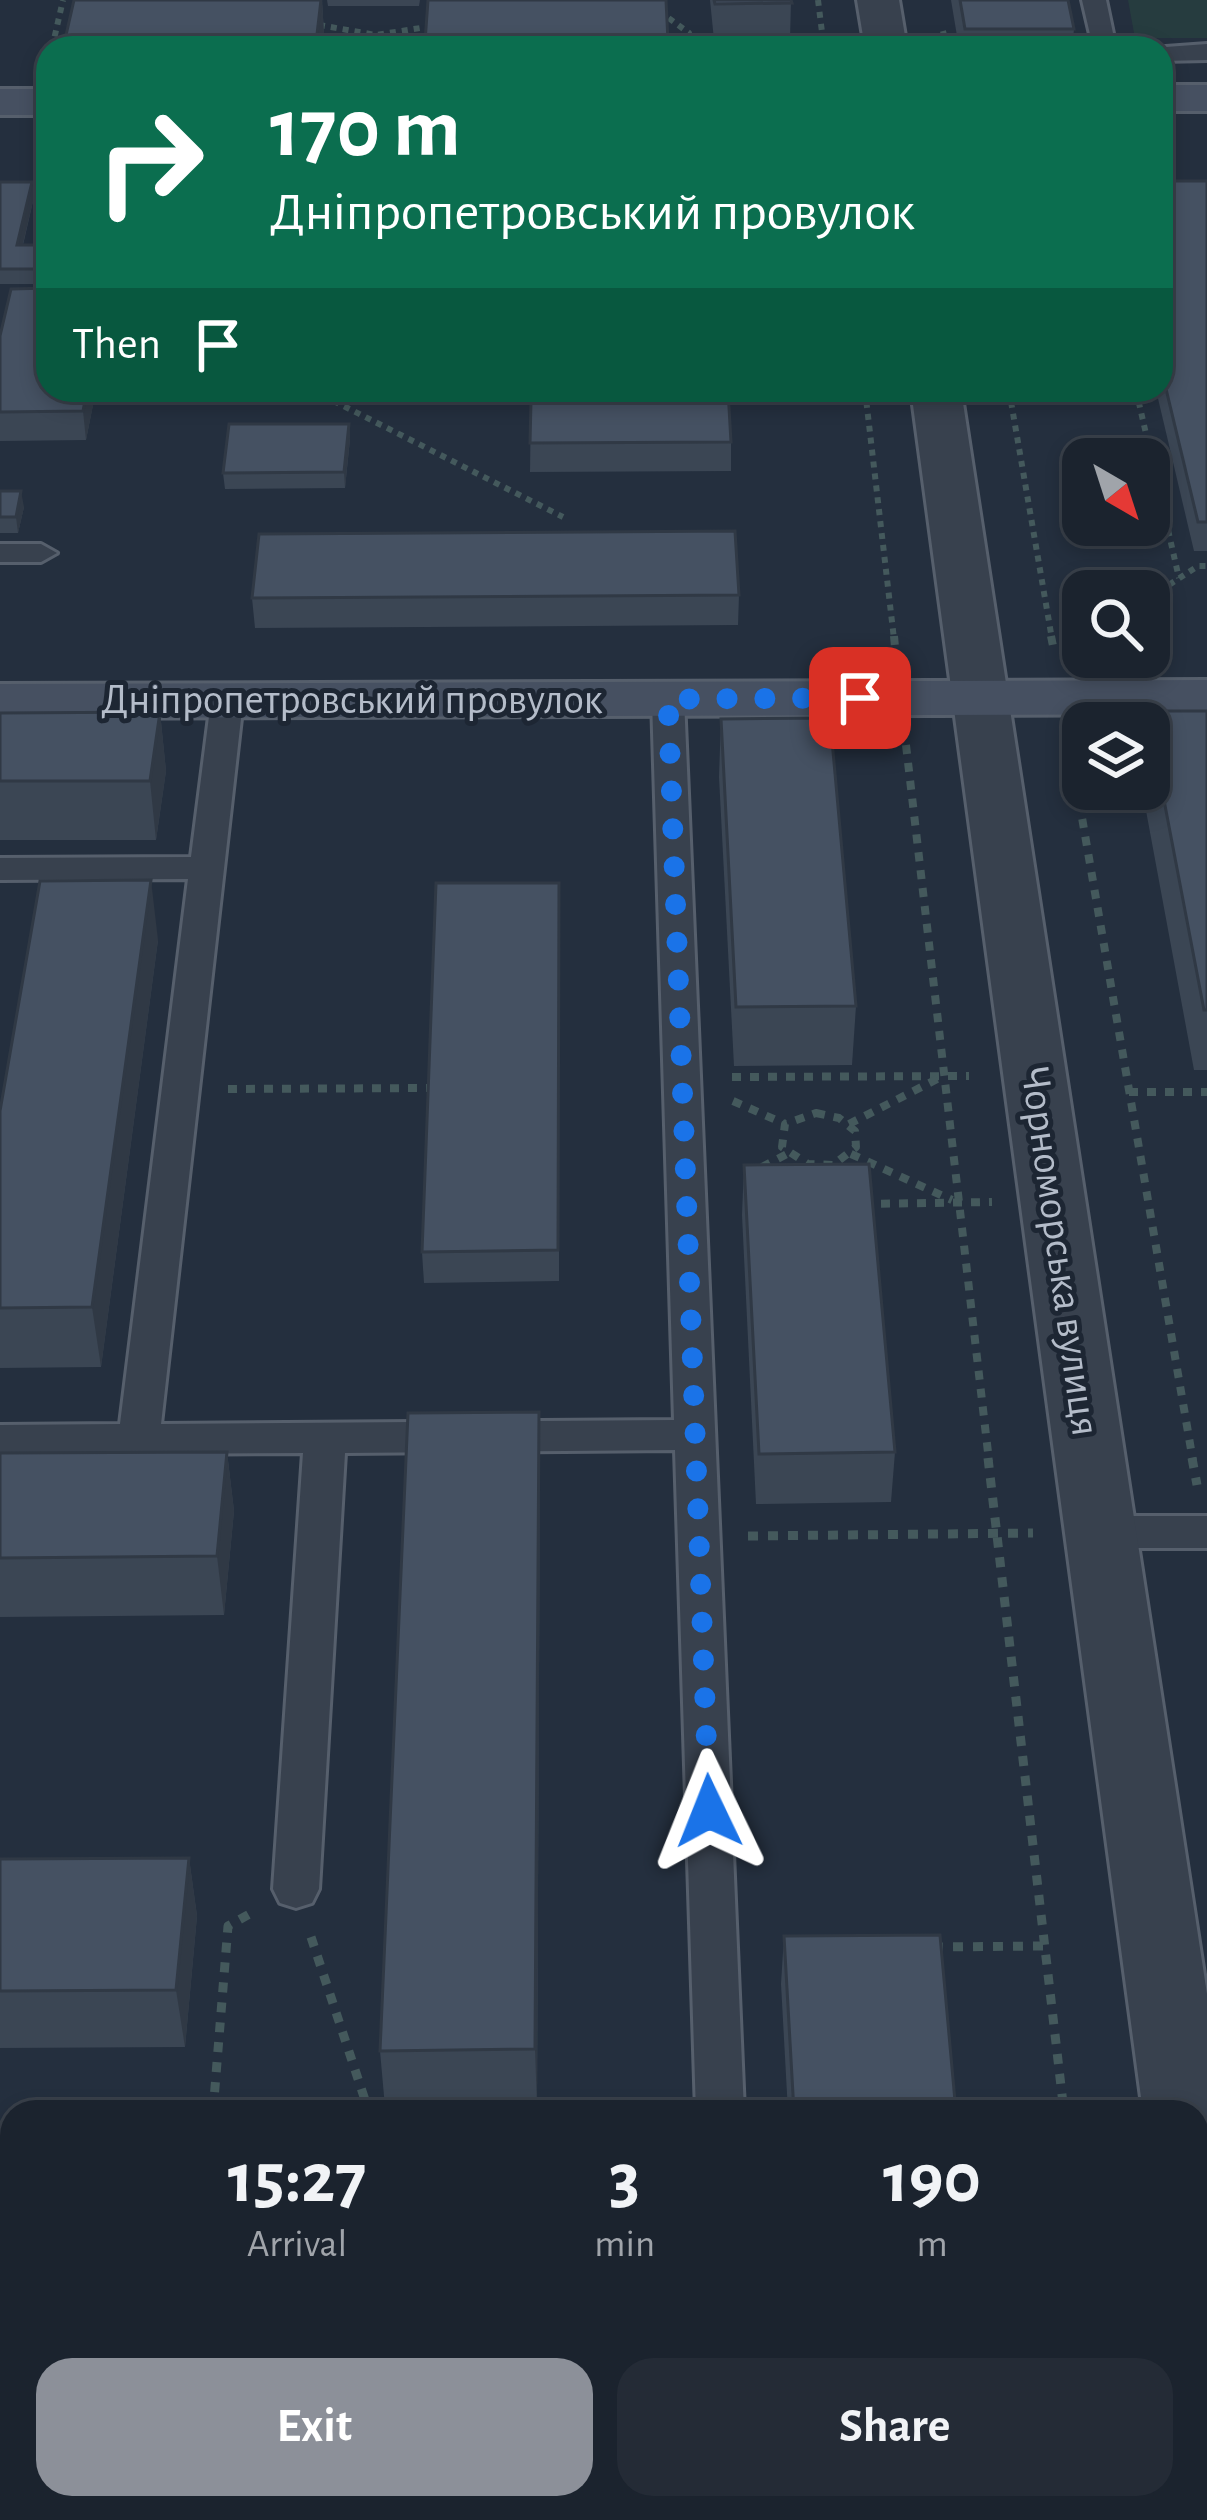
<!DOCTYPE html>
<html lang="en">
<head>
<meta charset="utf-8">
<style>
  :root { --surface:#1b232e; --page:#242b36; --text:#f1f3f6; --muted:#a0a4aa; --line:#39404a; --accent:#8c9099 }
  body { margin:0; font-family:"Alegreya Sans",sans-serif; background:var(--page); color:var(--text); height:100vh; display:flex; flex-direction:column; font-size:45px; white-space:nowrap }
  * { box-sizing:border-box; margin:0 }
  p { font-size:39px; color:var(--muted) }
  .icon { flex:none; width:66px; height:66px; fill:none; stroke:currentColor; stroke-width:2; stroke-linecap:round; stroke-linejoin:round }
  .map { position:relative; flex:1; overflow:hidden }
  .sheet { position:absolute; left:0px; top:2100px; width:1209px; height:420px; display:flex; flex-direction:column; background:var(--surface); border-radius:36px 36px 0 0; box-shadow:0 6px 18px #0003,0 0 0 3px var(--line) }
  .sheet>* { flex:none }
  .hud { position:absolute; left:36px; top:36px; width:1137px; height:366px; border-radius:36px; box-shadow:0 6px 18px #0003,0 0 0 3px var(--line); background:#0b6e4f; color:#fff; overflow:hidden }
  .needle { width:78px; rotate:141deg }
  .fabs { position:absolute; left:1062px; top:438px; display:grid; gap:24px }
  .fabs a { display:grid; place-items:center; width:108px; height:108px; border-radius:24px; background:var(--surface); box-shadow:0 6px 18px #0003,0 0 0 3px var(--line); font-size:60px }
  .pin { position:absolute; display:grid; place-items:center; width:102px; height:102px; color:#fff; margin:-51px; border-radius:24px; box-shadow:0 6px 18px #0006 }
  .me { position:absolute; width:132px; margin:-66px; rotate:358deg; stroke-linejoin:round; filter:drop-shadow(0 0 9px #0008) }
  .turn { display:flex; align-items:center; gap:42px; height:252px; padding:0 36px; font-size:54px }
  .turn .icon { width:156px; height:156px; stroke-width:2.5 }
  .turn b { display:block; font-size:84px; line-height:102px }
  .then { display:flex; align-items:center; height:114px; padding:0 36px; background:#0003; gap:24px; font-size:45px }
  .eta { display:flex; justify-content:space-evenly; align-items:center; height:204px; text-align:center }
  .eta b { font-size:72px; font-weight:600; line-height:84px }
  .cta { display:flex; gap:24px; margin-top:auto; padding:24px 36px }
  .cta a { flex:1; height:138px; border-radius:36px; background:var(--accent); color:#fff; font-size:48px; font-weight:600; line-height:138px; text-align:center }
  .cta a+a { background:var(--page); color:var(--text) }
  .map>svg:first-child { display:block }
  .green { fill:#263c3f }
  .lines { fill:none; stroke-linecap:round; stroke-linejoin:round }
  .lane-casing { stroke:#565f6c; stroke-width:6 }
  .street-casing { stroke:#565f6c; stroke-width:6 }
  .secondary-casing { stroke:#565f6c; stroke-width:6 }
  .path-far2 { stroke:#44595c; stroke-width:6; stroke-dasharray:6 6; stroke-linecap:butt }
  .path-far1 { stroke:#44595c; stroke-width:8; stroke-dasharray:9 9; stroke-linecap:butt }
  .path { stroke:#44595c; stroke-width:9; stroke-dasharray:10 10; stroke-linecap:butt }
  .lane { fill:#38414e; fill-rule:evenodd }
  .street { fill:#38414e; fill-rule:evenodd }
  .secondary { fill:#465061; fill-rule:evenodd }
  .wall { fill:#3b4654 }
  .shaded-wall { fill:#303945 }
  .building { fill:#455162; stroke:#303945; stroke-width:3 }
  .route { stroke:#1a73e8; stroke-width:21; stroke-dasharray:0 37.8 }
  .labels { text-anchor:middle; dominant-baseline:central; stroke-width:10; stroke-linejoin:round; paint-order:stroke }
  .street-label { font-size:42px; fill:#b4bcc9; stroke:#1d2633 }
</style>
</head>
<body>
<div class="map">
<svg width="1207" height="2520" viewBox="0 0 1207 2520">
  <rect width="100%" height="100%" fill="#242f3e"/>
  <path class="green" d="M1128,0h79v38h-59l-14,-5z"/>
  <g class="lines">
    <defs>
      <g id="lane">
        <path d="M1082,0h24l8,38 14,10 -35,-1z"/>
        <path d="M1207,44v16l-46,1v-13h-9z"/>
        <path d="M0,544h41l16,9 -16,9h-41z"/>
        <path d="M668,689l16,10 60,1413h-48l-21,-662 -330,3 -26,436 -7,14 -16,5 -16,-5 -7,-14 30,-436 -303,2v-30l120,-1 68,-545 -188,1v-22l191,-1 20,-156 16,-10 16,10 -82,723 513,-4 -22,-721z"/>
        <path d="M1101,1516h106v32h-106l-15,-5 -6,-11 6,-11z"/>
        <rect x="0" y="2130" width="12" height="44"/>
        <path d="M25,2508h54l-1,12h-54z"/>
        <rect x="707" y="2508" width="54" height="12"/>
      </g>
      <g id="street">
        <path d="M857,0h42l8,48h-42z"/>
        <path d="M911,390h50l246,1604v146l-10,3v-31h-54z"/>
        <path d="M1197,2160l10,4v143l-10,-4z"/>
      </g>
      <g id="secondary">
        <rect x="1161" y="85" width="46" height="26"/>
        <rect x="0" y="89" width="48" height="26"/>
        <path d="M1207,680v34l-1207,4v-34z"/>
      </g>
    </defs>
    <use href="#lane" class="lane-casing"/>
    <use href="#street" class="street-casing"/>
    <use href="#secondary" class="secondary-casing"/>
    <g class="path-far2">
      <path d="M818,0l6,48"/>
      <path d="M659,11l30,22 1,15"/>
      <path d="M319,25l57,10 57,-9"/>
      <path d="M943,31l4,17"/>
      <path d="M52,48l11,-48"/>
      <path d="M340,48l2,-14"/>
      <path d="M409,48l1,-15"/>
      <path d="M312,390l251,127"/>
      <path d="M865,390l29,249"/>
      <path d="M1009,390l43,249"/>
      <path d="M1136,390l43,188"/>
      <path d="M1149,598l49,-32h9"/>
    </g>
    <g class="path-far1">
      <path d="M894,636l1,11"/>
      <path d="M1051,636l2,10"/>
      <path d="M906,745l83,716"/>
      <path d="M1070,748l123,713"/>
      <path d="M732,1077l237,-1"/>
      <path d="M228,1089l203,-1"/>
      <path d="M1129,1092h78"/>
      <path d="M733,1101l52,23"/>
      <path d="M816,1113l23,5 16,13 1,16 -23,18 -25,-1 -26,-17 3,-23z"/>
      <path d="M849,1124l94,-48"/>
      <path d="M851,1154l101,46"/>
      <path d="M762,1167l25,-13"/>
      <path d="M863,1204l129,-2"/>
    </g>
    <g class="path">
      <path d="M988,1458l76,654"/>
      <path d="M1192,1458l5,27"/>
      <path d="M748,1536l285,-3"/>
      <path d="M311,1937l58,175"/>
      <path d="M933,1947l112,-1"/>
      <path d="M213,2112l15,-186 25,-14"/>
      <path d="M1111,2508l1,12"/>
    </g>
    <use href="#lane" class="lane"/>
    <use href="#street" class="street"/>
    <use href="#secondary" class="secondary"/>
  </g>
  <g class="wall">
    <path d="M322,0l2,34 -2,14h-257l-1,-4z"/>
    <path d="M327,0h93l-1,6h-91z"/>
    <path d="M428,0h238l2,48h-243z"/>
    <path d="M710,0h81l-1,40h-76z"/>
    <path d="M951,0h117l6,29 -2,19h-113z"/>
    <path d="M1161,181h46v370h-13l-38,-161h5z"/>
    <path d="M0,182h32l2,15 -11,48h25v39h-48z"/>
    <path d="M0,336l48,54h48l-10,50 -86,1z"/>
    <path d="M602,399l129,43v29l-201,1 1,-72z"/>
    <path d="M349,424l1,15 -5,49 -120,1 -2,-16z"/>
    <path d="M0,491l24,16 -6,26h-18z"/>
    <path d="M739,595l-1,30 -483,3 -3,-30z"/>
    <path d="M1147,711h60v359h-13l-52,-281h7v-66h-4z"/>
    <path d="M160,712l6,59 -10,69h-156v-127z"/>
    <path d="M721,719l135,287 -4,59 -118,1 -15,-289z"/>
    <path d="M559,883v398l-135,2 -2,-31z"/>
    <path d="M158,940l-57,427 -101,1v-257z"/>
    <path d="M744,1165l151,287 -4,50 -135,2 -14,-289z"/>
    <path d="M227,1452l7,59 -10,104 -224,2v-164z"/>
    <path d="M540,1472l-3,634 -152,1 -5,-56z"/>
    <path d="M189,1858l8,58 -12,131 -185,1v-189z"/>
    <path d="M784,1936l172,176h-168l-7,-128z"/>
    <path d="M809,2508h182l1,12h-182z"/>
  </g>
  <g class="shaded-wall">
    <path d="M322,0l2,34 -2,14h-6z"/>
    <path d="M32,182l2,15 -15,63 -2,-15z"/>
    <path d="M87,390h9l-10,50 -3,-29z"/>
    <path d="M349,424l1,15 -5,49 -1,-16z"/>
    <path d="M21,491l3,16 -6,26 -2,-16z"/>
    <path d="M160,712l6,59 -10,69 -6,-59z"/>
    <path d="M151,880l7,60 -57,427 -9,-60z"/>
    <path d="M539,1412l1,60 -3,634 -2,-57z"/>
    <path d="M227,1452l7,59 -10,104 -7,-59z"/>
    <path d="M189,1858l8,58 -12,131 -9,-57z"/>
  </g>
  <g class="building">
    <path d="M74,0h247l-5,43 -252,1z"/>
    <path d="M428,0h238l2,41 -243,1z"/>
    <path d="M714,0h77l1,3 -77,1z"/>
    <path d="M960,0h108l6,29h-109z"/>
    <path d="M1161,181h46v341h-9l-37,-154z"/>
    <path d="M0,182h32l-15,63h31v24h-48z"/>
    <path d="M48,288v102h39l-4,21 -83,1v-76l11,-47z"/>
    <path d="M602,390h126l3,52 -201,1 1,-43 71,-1z"/>
    <path d="M229,424h120l-5,48 -121,1z"/>
    <path d="M0,491h21l-5,26h-16z"/>
    <path d="M735,531l4,64 -487,3 7,-64z"/>
    <path d="M1147,711h60v299h-3z"/>
    <path d="M160,712l-10,69h-150v-68z"/>
    <path d="M830,718l26,288 -120,1 -15,-288z"/>
    <path d="M151,880l-59,427 -92,1v-197l40,-230z"/>
    <path d="M436,883h123l-1,367 -136,2z"/>
    <path d="M869,1164l26,288 -136,2 -15,-289z"/>
    <path d="M539,1412l-4,637 -155,2 28,-638z"/>
    <path d="M227,1452l-10,104 -217,2v-105z"/>
    <path d="M189,1858l-13,132 -176,1v-132z"/>
    <path d="M940,1935l16,177h-162l-10,-176z"/>
    <path d="M192,2508h414v12h-415z"/>
    <path d="M816,2508h175l1,12h-176z"/>
  </g>
  <g class="lines">
    <path class="route" d="M709,1811l-41,-1112 192,-1"/>
  </g>
  <g class="labels">
    <g class="street-label">
      <text x="352" y="700">Дніпропетровський провулок</text>
      <text transform="translate(1060 1251) rotate(82)">Чорноморська вулиця</text>
    </g>
  </g>
</svg>
<div class="fabs">
<a><svg class="needle" viewBox="-14 -14 28 28"><path d="M0-13l5 13h-10z" fill="#e53935"/><path d="M0 13l5-13h-10z" fill="#a0a4aa"/></svg></a>
<a><svg class="icon" aria-label="search" viewBox="0 0 24 24"><circle cx="10" cy="10" r="6"/><path d="M15 15l6 6"/></svg></a>
<a><svg class="icon" aria-label="layers" viewBox="0 0 24 24"><path d="M12 4l9 5-9 5-9-5zM3 14l9 5 9-5"/></svg></a>
</div>
<div class="pin" style="left:860px;top:698px;background:#d93025"><svg class="icon" aria-label="arrive" viewBox="0 0 24 24"><path d="M6 21V4h12l-3 4 3 4H6"/></svg></div>
<svg class="me" style="left:709px;top:1811px" viewBox="-20 -20 40 40"><path d="M0-17L14 15 0 8-14 15z" fill="#1a73e8" stroke="#fff" stroke-width="4"/></svg>
<div class="hud">
<div class="turn"><svg class="icon" aria-label="right" viewBox="0 0 24 24"><path d="M7 20v-9h11M14 6l5 5-5 5"/></svg><div><b>170 m</b>Дніпропетровський провулок</div></div>
<div class="then">Then<svg class="icon" aria-label="arrive" viewBox="0 0 24 24"><path d="M6 21V4h12l-3 4 3 4H6"/></svg></div>
</div>
<section class="sheet">
<div class="eta">
<div><b>15:27</b><p>Arrival</p></div>
<div><b>3</b><p>min</p></div>
<div><b>190</b><p>m</p></div>
</div>
<div class="cta"><a>Exit</a><a>Share</a></div>
</section>
</div>
</body>
</html>
